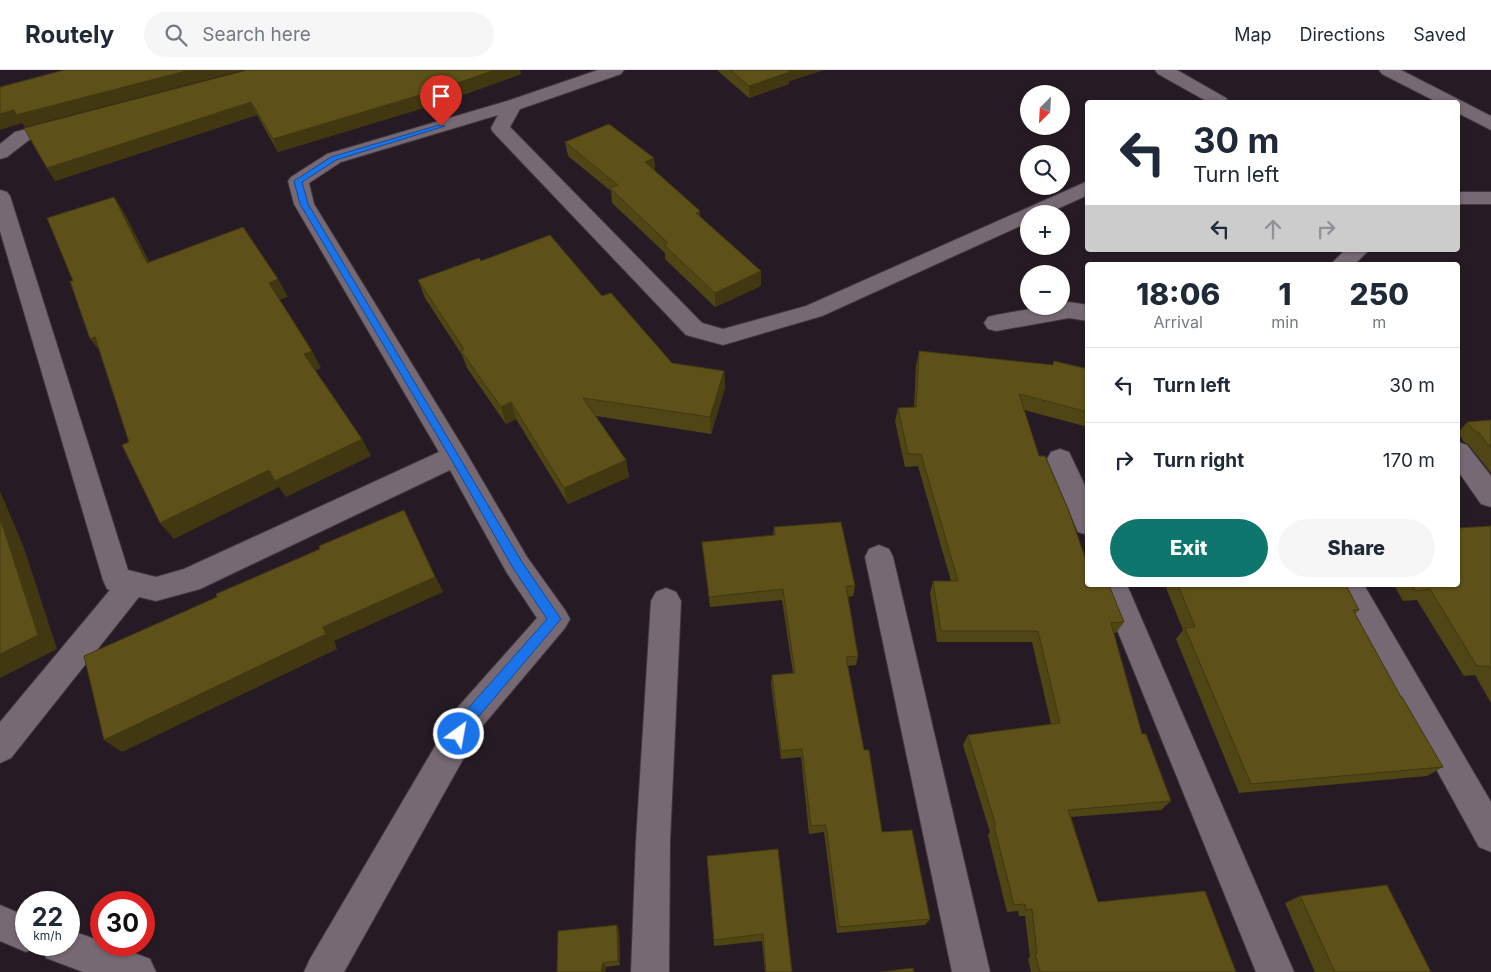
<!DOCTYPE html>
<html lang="en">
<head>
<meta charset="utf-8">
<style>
  :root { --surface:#fff; --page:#f6f6f7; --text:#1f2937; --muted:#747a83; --line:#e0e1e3; --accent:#0f766e }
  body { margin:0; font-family:Inter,sans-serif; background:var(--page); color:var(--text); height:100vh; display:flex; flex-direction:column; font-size:19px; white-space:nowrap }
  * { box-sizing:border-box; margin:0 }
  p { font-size:16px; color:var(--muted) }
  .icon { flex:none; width:28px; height:28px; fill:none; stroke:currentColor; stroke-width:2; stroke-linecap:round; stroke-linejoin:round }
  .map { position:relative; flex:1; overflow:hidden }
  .drawer { position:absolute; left:1085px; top:192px; width:375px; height:325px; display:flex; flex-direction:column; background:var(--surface); border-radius:5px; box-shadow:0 1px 4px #0004 }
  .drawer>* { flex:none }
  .banner { position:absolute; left:1085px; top:30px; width:375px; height:152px; border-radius:5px; box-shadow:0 1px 4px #0004; background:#fff; color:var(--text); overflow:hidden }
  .needle { width:32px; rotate:204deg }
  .fabs { position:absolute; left:1020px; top:15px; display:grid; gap:10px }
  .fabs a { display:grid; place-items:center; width:50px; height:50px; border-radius:50%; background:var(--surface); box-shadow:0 1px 4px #0004; font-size:25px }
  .speed { position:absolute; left:15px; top:821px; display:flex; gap:10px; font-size:25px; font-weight:700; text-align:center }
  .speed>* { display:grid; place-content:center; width:65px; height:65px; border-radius:50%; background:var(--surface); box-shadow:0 1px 4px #0004; line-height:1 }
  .speed small { font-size:12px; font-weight:400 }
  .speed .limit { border:8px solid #d22; background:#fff; color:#111 }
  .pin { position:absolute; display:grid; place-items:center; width:42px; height:42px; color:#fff; margin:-51px -21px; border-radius:50% 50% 50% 0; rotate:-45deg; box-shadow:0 0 5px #0007 }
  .pin .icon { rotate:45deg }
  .me { position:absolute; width:55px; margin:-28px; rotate:32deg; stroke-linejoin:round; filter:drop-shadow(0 0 4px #0008) }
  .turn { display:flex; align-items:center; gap:18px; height:105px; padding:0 25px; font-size:22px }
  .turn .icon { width:65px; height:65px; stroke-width:2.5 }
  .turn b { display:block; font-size:35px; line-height:42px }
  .lanes { display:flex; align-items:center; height:48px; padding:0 25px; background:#0003; justify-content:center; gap:25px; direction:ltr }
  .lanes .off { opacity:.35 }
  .eta { display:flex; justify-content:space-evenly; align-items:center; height:85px; text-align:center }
  .eta b { font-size:30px; font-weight:800; line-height:35px }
  .primary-button { display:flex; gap:10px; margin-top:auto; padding:10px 25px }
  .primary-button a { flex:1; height:58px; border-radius:30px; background:var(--accent); color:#fff; font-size:20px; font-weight:800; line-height:58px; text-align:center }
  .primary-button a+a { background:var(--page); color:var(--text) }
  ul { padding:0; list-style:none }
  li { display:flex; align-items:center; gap:15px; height:75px; padding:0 25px; border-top:1px solid var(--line) }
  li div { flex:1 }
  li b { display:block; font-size:19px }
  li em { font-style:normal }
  header { display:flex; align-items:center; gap:30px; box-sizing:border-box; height:70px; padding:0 25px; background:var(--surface); border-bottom:1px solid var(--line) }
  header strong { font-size:24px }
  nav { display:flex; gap:28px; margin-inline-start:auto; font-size:18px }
  .search { width:350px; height:45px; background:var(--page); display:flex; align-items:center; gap:12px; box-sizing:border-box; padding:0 18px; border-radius:28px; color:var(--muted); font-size:19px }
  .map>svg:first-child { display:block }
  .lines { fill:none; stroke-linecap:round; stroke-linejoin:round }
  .street-casing { stroke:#40383f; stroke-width:2 }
  .street { fill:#766974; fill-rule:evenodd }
  .wall { fill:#504515 }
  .shaded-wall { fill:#413811 }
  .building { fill:#5d5018; stroke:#413811 }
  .route { fill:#1a73e8; stroke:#114b97 }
</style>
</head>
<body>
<header>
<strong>Routely</strong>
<div class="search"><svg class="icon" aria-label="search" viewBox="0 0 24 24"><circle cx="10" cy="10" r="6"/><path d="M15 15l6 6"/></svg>Search here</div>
<nav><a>Map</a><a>Directions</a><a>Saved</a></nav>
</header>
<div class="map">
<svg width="1491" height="902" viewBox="0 0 1491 902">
  <rect width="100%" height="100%" fill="#261b24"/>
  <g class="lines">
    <defs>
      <g id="street">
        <path d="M598,0h26l-3,4 -101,35 -10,18 192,196 21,6 83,-23 282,-125v14l-42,19h-17v8l-207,94 -99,29 -37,-10 -193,-203 -2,-4 7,-13 -157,47 -32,21 5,21 150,245 63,108 38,53 5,9 -5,9 -85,101 -136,243h-40l6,-13 148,-252 79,-89 -30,-45 -57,-103 -250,119 -44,12 -17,-4 -128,161 -11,5v-41l110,-132 -3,-1 -4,-9 -103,-349v-41l7,2 3,4 118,374 28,7 28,-8 255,-117 -145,-248 -6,-23 3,-4 36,-23 180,-53z"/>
        <path d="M1155,0h22l49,28 3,4h-21l-50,-28z"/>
        <path d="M1379,0h22l90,46v14l-33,-17v-11h-21l-55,-28z"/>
        <path d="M64,49l7,2 2,4 -2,4 -42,11 -22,17 -7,2v-15l15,-12z"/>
        <rect x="1458" y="122" width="33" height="12"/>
        <path d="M1345,180h24l-15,15h-24z"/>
        <path d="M1069,232l19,3v16l-19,-3 -73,13 -8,-2 -4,-6 4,-6 8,-2 51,-9h14v-2z"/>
        <path d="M1458,372l9,3 24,31v31l-10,-3 -23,-33z"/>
        <path d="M1060,379l9,3 19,40v43l-10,-3 -31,-73 4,-7z"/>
        <path d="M879,475l10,4 4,8 97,415h-38l-87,-415 4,-8z"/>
        <path d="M1099,515h28l167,387h-38z"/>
        <path d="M1335,515h29l127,217v50l-12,-5z"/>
        <path d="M666,518l10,4 5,9 -11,240 -1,131h-38l5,-131 15,-240 5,-9z"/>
        <path d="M0,835l26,11v29h14l-1,2 -13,5 -26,-11z"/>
        <path d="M69,860l32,11v4h12l37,14 6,13h-73l-37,-14 -5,-13h28z"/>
      </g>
    </defs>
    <use href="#street" class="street-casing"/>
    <use href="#street" class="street"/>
  </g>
  <g class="wall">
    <path d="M247,0h273l1,4 -78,28 -165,50 -21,-37 -202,66 -8,-13z"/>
    <path d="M718,0h106l-35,11v3l-40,14 -31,-27z"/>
    <path d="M565,72l89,16 1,13 46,47 60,68 -46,21 -50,-48v-6l-53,-50 -1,-12 -43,-35z"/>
    <path d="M481,191l121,35 70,67 52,8 1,17 -14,46 -115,-18 30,44 3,17 -61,27 -52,-85 -10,5 -39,-56 -5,-13 -37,-57 -7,-18z"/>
    <path d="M919,281l134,14 1,-4 34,8v58l-64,-17 15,46 49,129 36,37 -8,11h-3l29,101 29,67 -10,9 -90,7 27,85 138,70h-205l-3,-13 2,-2 -5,-41h-6l-1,-5 -11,1 -19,-77 2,-3 -27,-87 5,-10 83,-11 -19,-82h-95l-7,-49 3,-12h18l-33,-115 -13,1 -10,-46 3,-13 16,-1 2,-42z"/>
    <path d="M1491,350v53l-23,-29 -4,-2 -6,-9 9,-11z"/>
    <path d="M1491,456v177l-16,-28 -11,1 -47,-76 -14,1 -9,-16h64z"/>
    <path d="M774,457l81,59 -2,10 -6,1 11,59 -2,9 -9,1 17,84 18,82 48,87 -5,6 -88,8 -13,-101 -15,2 -8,-77 -20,2 -10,-75 1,-9 21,-2 -11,-73 -72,7 -8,-65 71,-7z"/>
    <path d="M1165,515h181l13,25 -4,4 46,83 42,70 -16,9 -188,17 -63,-154 7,-9z"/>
    <path d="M707,786l85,116h-27l-3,-31 -48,5z"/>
    <path d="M1300,826l131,76h-116l-30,-69z"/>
    <path d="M619,860l1,35 -14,2 -1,5h-48z"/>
  </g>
  <g class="shaded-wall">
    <path d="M190,0h54l-219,57 -3,-4 -22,7v-16l14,-4z"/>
    <path d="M495,0h25l1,4 -78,28 -165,50 -5,-13z"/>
    <path d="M787,0h37l-35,11v3l-40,14v-12z"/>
    <path d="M251,32l6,13 -202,66 -8,-13z"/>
    <path d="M654,88l1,14 -10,-10z"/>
    <path d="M114,127l11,17 34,67 -12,-18z"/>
    <path d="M700,141l1,15 -5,-13z"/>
    <path d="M761,201v15l-46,21v-14z"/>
    <path d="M278,209l10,18 -9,3 -10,-17z"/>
    <path d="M95,267l9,19 -14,-17z"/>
    <path d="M312,281l9,17 -8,4 -9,-18z"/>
    <path d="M724,301l1,17 -14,46 -1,-17z"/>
    <path d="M511,332l5,17 -10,5 -5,-17z"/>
    <path d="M362,369l9,17 -85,41 -7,-10 -105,52 -14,-16 109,-53z"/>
    <path d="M626,390l3,17 -61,27 -4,-16z"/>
    <path d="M0,421l24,57 33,101 -57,29z"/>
    <path d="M404,440l39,82 -109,49 3,8 -215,103 -18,-12 219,-113z"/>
    <path d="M617,855l2,5 1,35 -2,-4z"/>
    <path d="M603,893l3,4 -1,5h-4z"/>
  </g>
  <g class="building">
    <path d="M64,0h126l-174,45 -2,-5 -14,4v-27z"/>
    <path d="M247,0h248l-55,19 -167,50 -22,-37 -204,66 -23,-40z"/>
    <path d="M730,0h57l3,2 -41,14z"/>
    <path d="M609,54l45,34 -9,4 55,49 -4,2 65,58 -46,22 -51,-48 4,-2 -58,-55 8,-3 -53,-43z"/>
    <path d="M114,127l33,66 96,-36 35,52 -9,4 43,68 -8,3 58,85 -87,42 -6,-11 -109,53 -38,-78 7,-3 -34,-105 -5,2 -20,-58h3l-26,-63z"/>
    <path d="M550,165l52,61 9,-3 61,70 52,8 -14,46 -127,-19 43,62 -62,28 -53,-86 -10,5 -40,-56 3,-2 -46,-69 61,-22 2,3z"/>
    <path d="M919,281l134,14 1,-4 34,8v43l-69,-18 20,62h6l24,55 19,55v19h21l15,37 -13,1 31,111h4l25,67 -103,9 30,92 107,-11 31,81h-196l-5,-19h2l-5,-44 -6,1 -1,-6 -11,1 -20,-79h2l-28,-91 92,-12 -22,-92h-97l-8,-50h25l-37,-127h-13l-10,-46 18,-1z"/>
    <path d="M1491,350v28l-12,-15 -4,-2 -8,-9z"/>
    <path d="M404,440l31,67 -112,50 3,7 -222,106 -20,-84 133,-59 -1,-3 104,-45 -1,-3z"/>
    <path d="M0,449l5,14 33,102 -38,19z"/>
    <path d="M841,452l14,64h-9l12,70 -12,1 18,93h5l13,82 30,-2 18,89 -91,8 -13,-102 -15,1 -9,-77 -21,2 -9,-76 23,-2 -12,-84 -74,8 -7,-55 73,-7 -1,-8z"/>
    <path d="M1491,456v143l-2,-3h-12l-47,-77 -15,2 -3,-6h46v-57z"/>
    <path d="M1178,515h168l13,25h-6l48,87h1l41,70 -192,17 -66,-156 10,-1z"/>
    <path d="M778,779l14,123h-26l-3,-38 -49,6 -7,-84z"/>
    <path d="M1387,815l44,87h-96l-35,-76z"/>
    <path d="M617,855l1,36 -15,2 -2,9h-44l1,-41z"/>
    <path d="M913,898l1,4h-34z"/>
  </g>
  <path class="route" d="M439,55l6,1 -109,34 -34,22 6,22 214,358 39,57 -87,103 -10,17 -5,2 -4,-2 -2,-5 11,-21 83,-94 -34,-51 -62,-109 -151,-255 -6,-23 37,-24z"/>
</svg>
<div class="fabs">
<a><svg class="needle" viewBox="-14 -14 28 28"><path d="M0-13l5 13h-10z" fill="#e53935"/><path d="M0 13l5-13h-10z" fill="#747a83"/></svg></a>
<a><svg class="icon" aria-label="search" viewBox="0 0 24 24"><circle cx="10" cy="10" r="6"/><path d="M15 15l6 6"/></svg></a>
<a>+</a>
<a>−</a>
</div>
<div class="speed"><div>22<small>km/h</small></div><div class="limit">30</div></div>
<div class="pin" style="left:441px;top:56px;background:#d93025"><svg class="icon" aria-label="arrive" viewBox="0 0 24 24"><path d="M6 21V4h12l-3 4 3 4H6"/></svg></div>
<svg class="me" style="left:459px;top:664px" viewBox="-20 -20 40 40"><circle r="17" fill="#1a73e8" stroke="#fff" stroke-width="3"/><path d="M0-11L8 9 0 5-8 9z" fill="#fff"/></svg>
<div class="banner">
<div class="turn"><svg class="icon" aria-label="left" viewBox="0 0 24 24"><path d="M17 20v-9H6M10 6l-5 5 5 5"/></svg><div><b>30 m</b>Turn left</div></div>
<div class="lanes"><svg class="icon" aria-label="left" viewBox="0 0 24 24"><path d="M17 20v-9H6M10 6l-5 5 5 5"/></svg><svg class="icon off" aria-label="ahead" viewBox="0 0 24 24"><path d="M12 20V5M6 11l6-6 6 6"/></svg><svg class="icon off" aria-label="right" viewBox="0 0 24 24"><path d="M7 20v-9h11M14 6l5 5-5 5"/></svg></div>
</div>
<section class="drawer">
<div class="eta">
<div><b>18:06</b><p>Arrival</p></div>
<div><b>1</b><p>min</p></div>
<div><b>250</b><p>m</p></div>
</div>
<ul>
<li><svg class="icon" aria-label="left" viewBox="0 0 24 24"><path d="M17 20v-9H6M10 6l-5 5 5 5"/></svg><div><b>Turn left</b></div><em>30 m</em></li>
<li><svg class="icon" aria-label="right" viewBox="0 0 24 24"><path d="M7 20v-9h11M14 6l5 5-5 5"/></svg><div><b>Turn right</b></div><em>170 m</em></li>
</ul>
<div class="primary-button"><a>Exit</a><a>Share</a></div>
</section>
</div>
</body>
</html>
